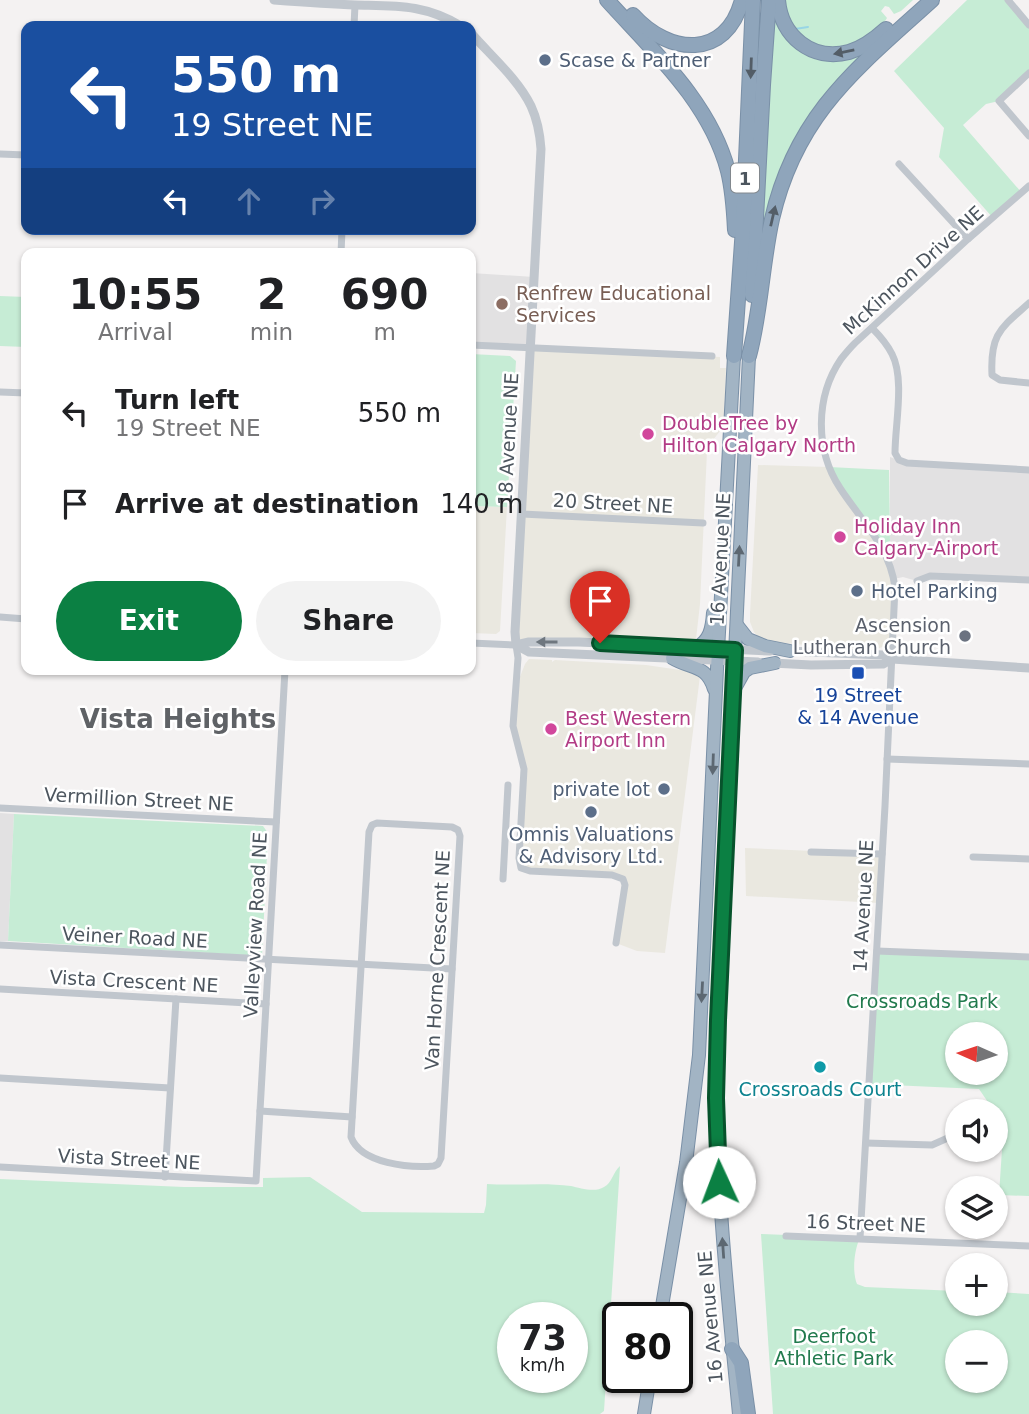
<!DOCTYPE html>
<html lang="en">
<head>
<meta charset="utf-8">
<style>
  :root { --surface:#fff; --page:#f2f2f2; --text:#202124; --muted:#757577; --accent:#0b8043 }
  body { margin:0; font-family:"DejaVu Sans",sans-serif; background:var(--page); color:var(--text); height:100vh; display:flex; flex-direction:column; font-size:26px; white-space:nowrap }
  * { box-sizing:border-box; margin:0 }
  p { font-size:23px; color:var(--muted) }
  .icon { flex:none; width:38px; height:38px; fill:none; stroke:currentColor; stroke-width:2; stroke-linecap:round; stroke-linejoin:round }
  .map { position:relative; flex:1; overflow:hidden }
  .details { position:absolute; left:21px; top:248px; width:455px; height:427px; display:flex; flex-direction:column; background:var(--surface); border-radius:14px; box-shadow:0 2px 5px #0004 }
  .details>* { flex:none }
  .hud { position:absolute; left:21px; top:21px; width:455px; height:214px; border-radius:14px; box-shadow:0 2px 5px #0004; background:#1a4fa0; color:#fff; overflow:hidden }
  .needle { width:46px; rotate:273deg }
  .tools { position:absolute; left:945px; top:1022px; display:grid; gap:14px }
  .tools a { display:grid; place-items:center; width:63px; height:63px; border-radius:50%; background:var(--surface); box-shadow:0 2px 5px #0004; font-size:35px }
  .speed { position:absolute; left:497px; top:1302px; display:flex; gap:14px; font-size:35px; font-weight:700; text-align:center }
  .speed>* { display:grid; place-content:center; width:91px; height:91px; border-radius:50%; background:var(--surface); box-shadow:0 2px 5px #0004; line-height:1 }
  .speed small { font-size:18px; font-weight:400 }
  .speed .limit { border:4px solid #111; border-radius:10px; background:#fff; color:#111 }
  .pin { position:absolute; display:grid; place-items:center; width:60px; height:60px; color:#fff; margin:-72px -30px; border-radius:50% 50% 50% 0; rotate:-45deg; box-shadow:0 0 7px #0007 }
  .pin .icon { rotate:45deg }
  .me { position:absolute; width:77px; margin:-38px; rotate:358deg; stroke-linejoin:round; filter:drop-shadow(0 0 5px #0008) }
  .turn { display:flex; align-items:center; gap:24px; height:147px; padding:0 35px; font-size:32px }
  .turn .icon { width:91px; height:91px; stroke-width:2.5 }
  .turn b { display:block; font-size:49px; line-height:60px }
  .lanes { display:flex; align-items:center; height:66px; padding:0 35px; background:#0003; justify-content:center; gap:35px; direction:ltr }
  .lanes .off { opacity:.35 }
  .eta { display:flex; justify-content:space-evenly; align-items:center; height:119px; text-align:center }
  .eta b { font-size:42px; font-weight:700; line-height:49px }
  .action { display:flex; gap:14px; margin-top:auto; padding:14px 35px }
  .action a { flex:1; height:80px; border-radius:42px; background:var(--accent); color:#fff; font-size:28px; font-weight:700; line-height:80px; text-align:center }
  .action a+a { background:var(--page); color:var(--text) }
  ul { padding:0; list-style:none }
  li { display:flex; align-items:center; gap:21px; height:91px; padding:0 35px }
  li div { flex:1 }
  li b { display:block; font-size:26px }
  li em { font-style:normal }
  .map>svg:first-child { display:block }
  .commercial { fill:#eae8e0 }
  .education { fill:#e2e1e2 }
  .green { fill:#c6ecd5; fill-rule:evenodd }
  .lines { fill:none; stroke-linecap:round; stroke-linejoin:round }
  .stream { stroke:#98d5e5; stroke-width:2 }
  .trunk-casing { stroke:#7a90a7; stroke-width:14 }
  .motorway-casing { stroke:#7a90a7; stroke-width:16 }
  .minor { stroke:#c0c6cd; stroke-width:7 }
  .tertiary { stroke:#c0c6cd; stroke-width:9 }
  .trunk { stroke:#a2b4c4; stroke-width:12 }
  .motorway { stroke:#8fa5bb; stroke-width:14 }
  .oneway { fill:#535d67 }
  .oneway2 { fill:#5d6872 }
  .oneway3 { fill:#6f777f }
  .route-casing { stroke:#07532c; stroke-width:18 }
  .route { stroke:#0b8043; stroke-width:12 }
  .service-dot { fill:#5c6f8a; stroke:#fff; stroke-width:2.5 }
  .education-dot { fill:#8d6e63; stroke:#fff; stroke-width:2.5 }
  .hotel-dot { fill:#d1479c; stroke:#fff; stroke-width:2.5 }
  .worship-dot { fill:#6b7280; stroke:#fff; stroke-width:2.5 }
  .transit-dot { fill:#1a4fb4; stroke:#fff; stroke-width:2.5 }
  .culture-dot { fill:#0f9aa8; stroke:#fff; stroke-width:2.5 }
  .labels { text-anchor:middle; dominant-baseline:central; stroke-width:5; stroke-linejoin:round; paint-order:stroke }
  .shield { fill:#fff; stroke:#82888e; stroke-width:2 }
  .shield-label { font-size:18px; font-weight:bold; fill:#4c555e }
  .service-label { font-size:19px; fill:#4e5e75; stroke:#fff; text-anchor:start }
  .street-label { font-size:19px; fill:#4c555e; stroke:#fff }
  .education-label { font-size:19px; fill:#785e54; stroke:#fff; text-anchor:start }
  .hotel-label { font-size:19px; fill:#b23c85; stroke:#fff; text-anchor:start }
  .worship-label { font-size:19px; fill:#5b616d; stroke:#fff; text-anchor:end }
  .transit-label { font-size:19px; fill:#164399; stroke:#fff }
  .park-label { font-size:19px; fill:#217a4d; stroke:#fff }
  .culture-label { font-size:19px; fill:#0d838f; stroke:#fff }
  .district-label { font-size:26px; font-weight:bold; fill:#5f6266; stroke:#fff }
</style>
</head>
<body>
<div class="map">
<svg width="1029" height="1414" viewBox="0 0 1029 1414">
  <rect width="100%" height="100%" fill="#f4f2f2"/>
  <g class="commercial">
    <path d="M531,348l189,9v11h6l-2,51 -4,12 -11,14 -2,6 -7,153 -5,44 -179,-3z"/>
    <path d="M758,465l71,2 48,71 17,41 -1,68h-11l-7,3 -106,-8 -8,-2 -7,-8 -4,-10v-8z"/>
    <path d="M471,506l36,1 -7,124 -4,3 -25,-1z"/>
    <path d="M529,659l23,1v2l3,-2 91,5 41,6 13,5 -35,277 -28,-2 -21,-8 7,-64 -102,-11 3,-99 -11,-42 3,-40 9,-23z"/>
    <path d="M745,848l137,6 -3,49 -133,-7z"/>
  </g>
  <g class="education">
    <path d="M471,273l63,4 -3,71 -60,-3z"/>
    <path d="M890,457l17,6 122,7v110l-99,-4 -13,5 -14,-4 -9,2 -7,-24 3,-14z"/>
    <path d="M0,813l14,1 -6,127h-8z"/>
  </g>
  <g class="green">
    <path d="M781,0h132l-12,11 -7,3 -5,-7 -4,-1 -4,5 6,7c-9,15 -40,34 -57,31 -10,-1 -22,-8 -32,-12z"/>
    <path d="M967,0h41l21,25v48l-30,28 -13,3 -23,21 59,68 -29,25 -54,-61 5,-29 -50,-57z"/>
    <path d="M773,11l10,21 56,27 20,-3 8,-4 -42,46 -61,138 -2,-3z"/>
    <path d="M0,296l26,1v50l-26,-1z"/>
    <path d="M471,354l39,2 6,5 -9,146 -36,-1z"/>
    <path d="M829,467l60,3 1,71 -3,14z"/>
    <path d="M14,814l249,12 5,7 -6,123 -254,-15z"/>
    <path d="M877,951l152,6v239l-30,-1 4,-61 -7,-23h-2l-15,-22 -110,-5zM957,1034h39v39h-39z"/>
    <path d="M620,1166l-16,245 -4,3h-600v-235l184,8h79v-9l47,-1 52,35 122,1 2,-8 1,-21c28,2 56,-2 84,2 9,2 24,7 33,1 8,-4 9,-15 16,-21zM513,1318h59v59h-59z"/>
    <path d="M761,1234l99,4c-6,12 -8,34 -3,46l8,3 92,4v13h39v-12l33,2v120h-256zM957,1342h39v39h-39z"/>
  </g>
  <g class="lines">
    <path class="stream" d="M795,29l13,-2"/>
    <defs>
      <g id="trunk">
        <path d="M737,625l11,14 17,7 25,5"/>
        <path d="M695,648c15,-7 17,-20 18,-35"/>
        <path d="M672,658c20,12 34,6 42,31"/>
        <path d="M734,690l10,-18 6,-4 25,-5"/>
        <path d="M660,1318l26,-155 13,-108 18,-386 17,-313"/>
        <path d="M644,1414l6,-37"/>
        <path d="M739,1414c-10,-104 -21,-208 -23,-313 -1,-86 6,-171 10,-256 7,-163 15,-326 23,-489"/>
      </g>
      <g id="motorway">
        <path d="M607,0c46,51 103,102 121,171 5,20 6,39 7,59"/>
        <path d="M778,0c3,36 34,62 71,52 14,-4 26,-13 37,-23"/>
        <path d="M633,15c36,40 93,45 109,-15"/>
        <path d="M752,295l11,-210 6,-85"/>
        <path d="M734,356l9,-128 10,-228"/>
        <path d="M749,356c12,-45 13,-92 23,-137 24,-105 85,-151 160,-219"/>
        <path d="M732,1349l9,14 7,51"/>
      </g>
    </defs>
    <use href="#trunk" class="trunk-casing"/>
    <use href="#motorway" class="motorway-casing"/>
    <g class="minor">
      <path d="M1008,0l21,25"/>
      <path d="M354,26l1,-21"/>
      <path d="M1029,73l-30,28 30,35"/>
      <path d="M0,154l26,1"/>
      <path d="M899,164l69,75"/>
      <path d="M341,254l1,-25"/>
      <path d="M1029,303c-29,26 -39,31 -37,72l8,5 29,3"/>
      <path d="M872,328c8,8 15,16 20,26 13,25 3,71 3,99l4,7 8,3 122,7"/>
      <path d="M471,345l241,11"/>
      <path d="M0,392l26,1"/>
      <path d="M522,514l181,9"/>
      <path d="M917,581l13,-5 99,4"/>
      <path d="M0,617l26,2"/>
      <path d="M25,619l1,-31"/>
      <path d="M471,643l45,2 2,13 -5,68 11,43 -5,89 2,10 9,3 82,4 11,4 2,6 -9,58"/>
      <path d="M887,759l142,5"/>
      <path d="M0,808l276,14"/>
      <path d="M377,823l75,4 6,3 2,6 -19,322 -3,6 -4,2c-24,2 -73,-2 -83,-29l18,-305 3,-7z"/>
      <path d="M811,852l71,2"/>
      <path d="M973,857l56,2"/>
      <path d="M503,879l5,-94"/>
      <path d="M0,945l452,24"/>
      <path d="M877,951l152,6"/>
      <path d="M0,989l266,15"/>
      <path d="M0,1078l170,10"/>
      <path d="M260,1111l92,6"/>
      <path d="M866,1143l66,2 18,-8"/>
      <path d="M0,1167l256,14 29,-511"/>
      <path d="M165,1177l11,-178"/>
      <path d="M786,1236l243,10"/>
      <path d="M860,1238l25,-432 10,-219c-6,-42 -33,-65 -55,-99 -25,-38 -25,-91 1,-129 4,-5 9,-11 14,-16l113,-104 61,-53"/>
    </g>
    <g class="tertiary">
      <path d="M274,0c27,2 55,4 82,5 41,1 68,-1 105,21"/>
      <path d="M471,33c19,22 47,46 60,73 6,13 9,28 10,43l-26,483 1,13"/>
      <path d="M516,645l13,-3h50l191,9"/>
      <path d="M516,645l13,7 229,10"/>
      <path d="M787,651l96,4 9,4 137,9"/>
      <path d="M772,663l39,2 72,-1 9,-5"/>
    </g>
    <use href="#trunk" class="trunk"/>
    <use href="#motorway" class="motorway"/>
  </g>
  <defs><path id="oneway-solid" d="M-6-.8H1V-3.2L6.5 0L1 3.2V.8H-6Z" transform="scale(1.75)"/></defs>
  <g class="oneway">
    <use href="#oneway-solid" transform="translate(844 52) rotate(169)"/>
    <use href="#oneway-solid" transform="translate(751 68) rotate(92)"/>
    <use href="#oneway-solid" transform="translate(773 216) rotate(-77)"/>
  </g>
  <g class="oneway2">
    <use href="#oneway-solid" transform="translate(739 556) rotate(-87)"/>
    <use href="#oneway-solid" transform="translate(713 764) rotate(92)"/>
    <use href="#oneway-solid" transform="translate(702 992) rotate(93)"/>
    <use href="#oneway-solid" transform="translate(723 1248) rotate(-94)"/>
  </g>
  <use class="oneway3" href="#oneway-solid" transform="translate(547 642) rotate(-180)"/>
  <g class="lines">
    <defs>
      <path id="route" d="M600,643l135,7 -17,370 -2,78 3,84"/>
    </defs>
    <use href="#route" class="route-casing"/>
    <use href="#route" class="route"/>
  </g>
  <g class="service-dot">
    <circle cx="545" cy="60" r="7"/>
    <circle cx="857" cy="591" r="7"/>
    <circle cx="664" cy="789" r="7"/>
    <circle cx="591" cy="812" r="7"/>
  </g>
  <circle class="education-dot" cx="502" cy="304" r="7"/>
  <g class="hotel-dot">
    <circle cx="648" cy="434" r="7"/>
    <circle cx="840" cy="537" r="7"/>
    <circle cx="551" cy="729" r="7"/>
  </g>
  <circle class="worship-dot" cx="965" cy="636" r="7"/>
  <rect class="transit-dot" x="851" y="666" width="14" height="14" rx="3.5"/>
  <circle class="culture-dot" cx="820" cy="1067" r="7"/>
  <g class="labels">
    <rect class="shield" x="731" y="163.5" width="28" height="29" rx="5"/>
    <g class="shield-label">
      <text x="745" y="178">1</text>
    </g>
    <g class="service-label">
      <text x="559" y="60">Scase &amp; Partner</text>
      <text x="871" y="591">Hotel Parking</text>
      <text x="650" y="789" text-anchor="end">private lot</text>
      <text x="591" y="834" text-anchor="middle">Omnis Valuations<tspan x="591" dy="22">&amp; Advisory Ltd.</tspan></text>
    </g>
    <g class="street-label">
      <text transform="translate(913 270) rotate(-42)">McKinnon Drive NE</text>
      <text transform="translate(508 439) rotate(-87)">18 Avenue NE</text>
      <text transform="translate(613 503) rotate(3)">20 Street NE</text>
      <text transform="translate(720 559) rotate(-87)">16 Avenue NE</text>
      <text transform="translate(139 799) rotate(3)">Vermillion Street NE</text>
      <text transform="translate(863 906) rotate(-87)">14 Avenue NE</text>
      <text transform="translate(255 925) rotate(-87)">Valleyview Road NE</text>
      <text transform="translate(135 937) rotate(3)">Veiner Road NE</text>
      <text transform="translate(437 960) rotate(-87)">Van Horne Crescent NE</text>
      <text transform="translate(134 981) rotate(3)">Vista Crescent NE</text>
      <text transform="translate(129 1159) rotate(3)">Vista Street NE</text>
      <text transform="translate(866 1223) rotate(2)">16 Street NE</text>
      <text transform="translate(710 1317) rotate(-95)">16 Avenue NE</text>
    </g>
    <g class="education-label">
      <text x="516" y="293">Renfrew Educational<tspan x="516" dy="22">Services</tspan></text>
    </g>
    <g class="hotel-label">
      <text x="662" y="423">DoubleTree by<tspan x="662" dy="22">Hilton Calgary North</tspan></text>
      <text x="854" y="526">Holiday Inn<tspan x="854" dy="22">Calgary-Airport</tspan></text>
      <text x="565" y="718">Best Western<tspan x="565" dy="22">Airport Inn</tspan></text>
    </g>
    <g class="worship-label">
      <text x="951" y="625">Ascension<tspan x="951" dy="22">Lutheran Church</tspan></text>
    </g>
    <g class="transit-label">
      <text x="858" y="695">19 Street<tspan x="858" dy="22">&amp; 14 Avenue</tspan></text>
    </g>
    <g class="park-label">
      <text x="922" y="1001">Crossroads Park</text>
      <text x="834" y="1336">Deerfoot<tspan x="834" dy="22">Athletic Park</tspan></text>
    </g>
    <g class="culture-label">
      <text x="820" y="1089">Crossroads Court</text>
    </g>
    <g class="district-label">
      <text x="178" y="719">Vista Heights</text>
    </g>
  </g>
</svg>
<div class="tools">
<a><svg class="needle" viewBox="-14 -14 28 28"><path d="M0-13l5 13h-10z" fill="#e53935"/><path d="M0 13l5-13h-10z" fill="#757577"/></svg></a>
<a><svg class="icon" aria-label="sound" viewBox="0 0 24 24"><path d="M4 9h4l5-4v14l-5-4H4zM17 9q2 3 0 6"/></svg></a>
<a><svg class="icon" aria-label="layers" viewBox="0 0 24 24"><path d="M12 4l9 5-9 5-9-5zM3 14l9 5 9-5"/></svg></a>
<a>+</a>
<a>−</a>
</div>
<div class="speed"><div>73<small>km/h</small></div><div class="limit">80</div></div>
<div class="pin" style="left:600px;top:643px;background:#d93025"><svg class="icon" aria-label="arrive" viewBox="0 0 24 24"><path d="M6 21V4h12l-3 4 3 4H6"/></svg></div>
<svg class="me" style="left:719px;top:1182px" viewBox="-20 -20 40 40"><circle r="19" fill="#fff"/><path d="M0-13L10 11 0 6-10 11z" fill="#0b8043"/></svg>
<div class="hud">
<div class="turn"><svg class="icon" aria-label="left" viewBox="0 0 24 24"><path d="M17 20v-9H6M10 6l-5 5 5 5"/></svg><div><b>550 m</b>19 Street NE</div></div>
<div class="lanes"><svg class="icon" aria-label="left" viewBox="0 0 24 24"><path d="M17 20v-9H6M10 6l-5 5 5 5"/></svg><svg class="icon off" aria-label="ahead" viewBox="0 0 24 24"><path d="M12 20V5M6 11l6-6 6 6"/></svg><svg class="icon off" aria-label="right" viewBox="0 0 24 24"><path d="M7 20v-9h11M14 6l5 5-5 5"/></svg></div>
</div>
<section class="details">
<div class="eta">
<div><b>10:55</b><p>Arrival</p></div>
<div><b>2</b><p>min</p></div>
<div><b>690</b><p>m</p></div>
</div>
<ul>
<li><svg class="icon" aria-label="left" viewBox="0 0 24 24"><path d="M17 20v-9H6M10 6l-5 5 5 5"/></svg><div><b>Turn left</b><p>19 Street NE</p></div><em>550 m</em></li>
<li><svg class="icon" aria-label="arrive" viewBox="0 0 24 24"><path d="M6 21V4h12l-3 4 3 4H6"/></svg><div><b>Arrive at destination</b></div><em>140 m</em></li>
</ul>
<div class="action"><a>Exit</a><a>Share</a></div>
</section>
</div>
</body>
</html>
